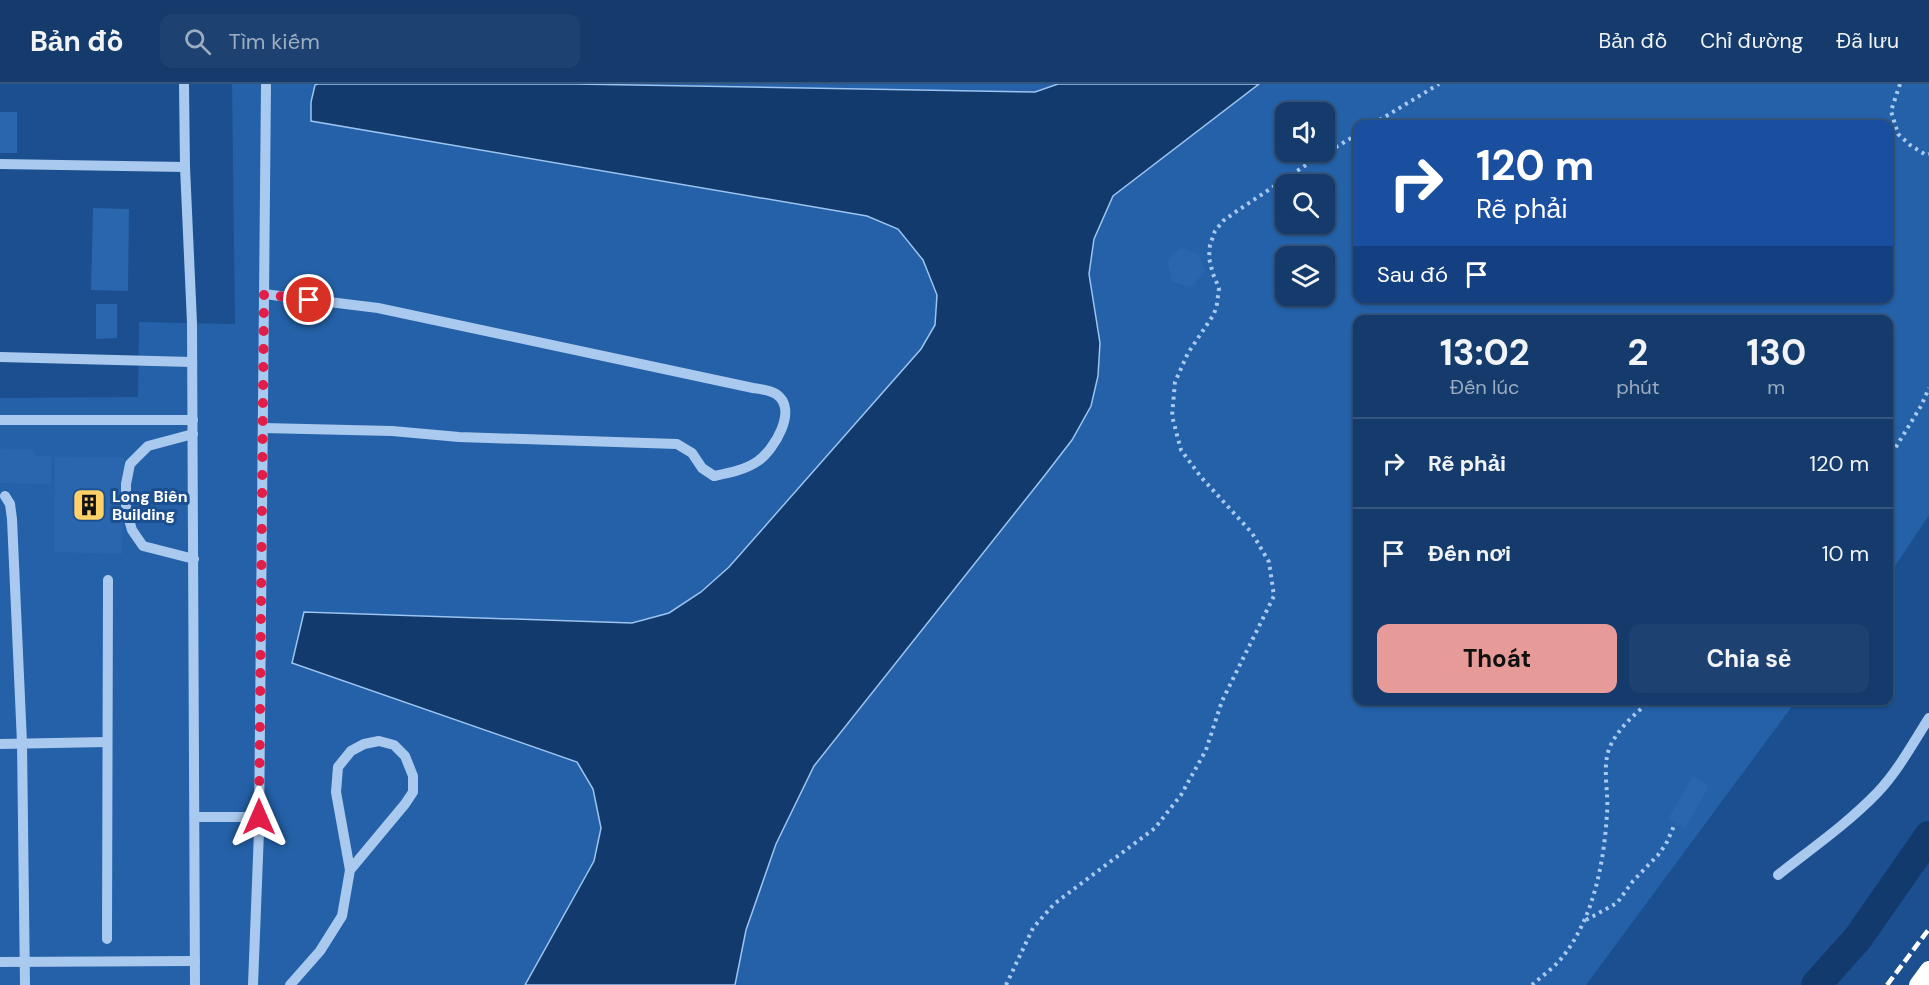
<!DOCTYPE html>
<html lang="vi">
<head>
<meta charset="utf-8">
<style>
  :root { --surface:#143b6b; --page:#1d4271; --text:#f1f3f6; --muted:#9dadc1; --line:#33557e; --accent:#e69b98 }
  body { margin:0; font-family:"DM Sans",sans-serif; background:var(--page); color:var(--text); height:100vh; display:flex; flex-direction:column; font-size:22px; white-space:nowrap }
  * { box-sizing:border-box; margin:0 }
  p { font-size:20px; color:var(--muted) }
  .icon { flex:none; width:33px; height:33px; fill:none; stroke:currentColor; stroke-width:2; stroke-linecap:round; stroke-linejoin:round }
  .map { position:relative; flex:1; overflow:hidden }
  .side { position:absolute; left:1353px; top:231px; width:540px; height:390px; display:flex; flex-direction:column; background:var(--surface); border-radius:12px; box-shadow:0 2px 4px #0004,0 0 0 2px var(--line) }
  .side>* { flex:none }
  .guide { position:absolute; left:1353px; top:36px; width:540px; height:183px; border-radius:12px; box-shadow:0 2px 4px #0004,0 0 0 2px var(--line); background:#1a4fa0; color:#fff; overflow:hidden }
  .buttons { position:absolute; left:1275px; top:18px; display:grid; gap:12px }
  .buttons a { display:grid; place-items:center; width:60px; height:60px; border-radius:12px; background:var(--surface); box-shadow:0 2px 4px #0004,0 0 0 2px var(--line); font-size:30px }
  .pin { position:absolute; display:grid; place-items:center; width:51px; height:51px; color:#fff; margin:-26px; border:3px solid #fff; border-radius:50%; box-shadow:0 2px 6px #0007 }
  .me { position:absolute; width:66px; margin:-33px; rotate:0deg; stroke-linejoin:round; filter:drop-shadow(0 0 4px #0008) }
  .turn { display:flex; align-items:center; gap:21px; height:126px; padding:0 24px; font-size:27px }
  .turn .icon { width:78px; height:78px; stroke-width:2.5 }
  .turn b { display:block; font-size:42px; line-height:51px }
  .then { display:flex; align-items:center; height:57px; padding:0 24px; background:#0003; gap:12px; font-size:22px }
  .eta { display:flex; justify-content:space-evenly; align-items:center; height:102px; text-align:center }
  .eta b { font-size:36px; font-weight:700; line-height:42px }
  .cta { display:flex; gap:12px; margin-top:auto; padding:12px 24px }
  .cta a { flex:1; height:69px; border-radius:12px; background:var(--accent); color:#111; font-size:24px; font-weight:700; line-height:69px; text-align:center }
  .cta a+a { background:var(--page); color:var(--text) }
  ul { padding:0; list-style:none }
  li { display:flex; align-items:center; gap:18px; height:90px; padding:0 24px; border-top:2px solid var(--line) }
  li div { flex:1 }
  li b { display:block; font-size:22px }
  li em { font-style:normal }
  header { display:flex; align-items:center; gap:36px; box-sizing:border-box; height:84px; padding:0 30px; background:var(--surface); border-bottom:2px solid var(--line) }
  header strong { font-size:28px }
  nav { display:flex; gap:33px; margin-inline-start:auto; font-size:21px }
  .search { width:420px; height:54px; background:var(--page); display:flex; align-items:center; gap:15px; box-sizing:border-box; padding:0 21px; border-radius:12px; color:var(--muted); font-size:22px }
  .map>svg:first-child { display:block }
  .green { fill:#2461a8; fill-rule:evenodd }
  .water { fill:#123a6d; stroke:#9cc4f0; stroke-width:1.5 }
  .lines { fill:none; stroke-linecap:round; stroke-linejoin:round }
  .canal { stroke:#123a6d; stroke-width:30 }
  .building { fill:#2a66ad }
  .path { stroke:#a9c9ee; stroke-width:4; stroke-dasharray:3 4.5; stroke-linecap:butt }
  .minor { stroke:#a9c9ee; stroke-width:10 }
  .highway { stroke:#fff; stroke-width:18 }
  .rail { stroke:#fff; stroke-width:4.5; stroke-dasharray:10 4.5; stroke-linecap:butt }
  .route { stroke:#e11d48; stroke-width:10; stroke-dasharray:0 18 }
  .labels { text-anchor:middle; dominant-baseline:central; stroke-width:6; stroke-linejoin:round; paint-order:stroke }
  .poi-label { font-size:16px; font-weight:bold; fill:#fff; stroke:#1b4f8f; text-anchor:start }
</style>
</head>
<body>
<header>
<strong>Bản đồ</strong>
<div class="search"><svg class="icon" aria-label="search" viewBox="0 0 24 24"><circle cx="10" cy="10" r="6"/><path d="M15 15l6 6"/></svg>Tìm kiếm</div>
<nav><a>Bản đồ</a><a>Chỉ đường</a><a>Đã lưu</a></nav>
</header>
<div class="map">
<svg width="1929" height="901" viewBox="0 0 1929 901">
  <rect width="100%" height="100%" fill="#1b4f8f"/>
  <path class="green" d="M232,0h1697v431l-40,60 -1,-255h-530v380l438,1 -210,284h-1586v-587l138,-1 1,-75 96,2zM1286,28h38v40h-38zM1358,40h530v174h-530zM1286,100h38v40h-38zM1286,172h38v40h-38z"/>
  <path class="water" d="M318,0h258l459,8 23,-8h201l-146,112 -19,43 -5,35 11,69 -2,33 -7,30 -19,34 -27,35 -231,291 -38,78 -30,86 -11,55h-210l69,-124 7,-33 -8,-39 -16,-27 -285,-99 12,-51 328,11 37,-10 32,-21 28,-25 192,-218 14,-24 2,-30 -14,-35 -25,-31 -31,-13 -556,-95v-19l4,-17z"/>
  <g class="lines">
    <path class="canal" d="M1816,901l42,-47 71,-102"/>
  </g>
  <g class="building">
    <rect x="0" y="28" width="17" height="41"/>
    <path d="M93,124l36,1 -1,82 -37,-1z"/>
    <path d="M1181,164l18,6 6,18 -14,15 -19,-5 -5,-22z"/>
    <path d="M96,220h21v34l-21,1z"/>
    <path d="M0,365l34,1v6h17v28l-51,-1z"/>
    <path d="M55,373l69,1 -2,96 -68,-2z"/>
    <path d="M1693,692l16,10 -24,43 -17,-10z"/>
  </g>
  <g class="lines">
    <g class="path">
      <path d="M1900,0l-9,27 7,23 12,11 16,10 3,-1"/>
      <path d="M1373,40l66,-40"/>
      <path d="M1888,376l33,-54 8,-18"/>
      <path d="M1586,836l31,-17 16,-22 25,-26 8,-11 8,-18"/>
      <path d="M1006,901l27,-57 21,-24 101,-76 26,-33 25,-45 16,-49 52,-105 -5,-34 -17,-29 -51,-56 -20,-27 -9,-34 3,-34 13,-29 26,-39 3,-10 2,-16 -6,-14 -4,-16 1,-13 5,-14 8,-10 11,-8 75,-50 49,-29"/>
      <path d="M1532,901c9,-8 20,-16 28,-25 33,-39 44,-96 47,-147 2,-20 -5,-44 2,-64 8,-20 26,-35 42,-49"/>
    </g>
    <g class="minor">
      <path d="M184,0l1,83 7,156 3,662"/>
      <path d="M0,80l185,3"/>
      <path d="M0,273l192,5"/>
      <path d="M0,336h193"/>
      <path d="M263,344l129,3 67,6 218,7 15,9 10,15 12,8c15,-3 31,-6 44,-15 16,-11 41,-52 18,-67 -6,-4 -16,-5 -23,-6l-375,-80 -114,-14"/>
      <path d="M193,350l-45,12 -18,18 -4,20v25l6,21 11,16 51,13"/>
      <path d="M5,412l5,8 2,15 10,224 3,242"/>
      <path d="M0,660l107,-2"/>
      <path d="M195,733h64"/>
      <path d="M1778,791c33,-26 69,-51 99,-82 21,-22 36,-50 52,-75"/>
      <path d="M107,855l1,-359"/>
      <path d="M0,878l195,-1"/>
      <path d="M253,901l6,-154 7,-747"/>
      <path d="M290,901l30,-34 22,-35 8,-46 -14,-78 2,-25 13,-16 13,-7 15,-3 15,4 11,11 8,20v16l-8,12 -55,66"/>
    </g>
    <path class="highway" d="M1918,901l11,-15"/>
    <path class="rail" d="M1887,901l42,-56"/>
  </g>
  <g class="lines">
    <path class="route" d="M259,733l5,-523 45,6"/>
  </g>
  <defs>
    <symbol id="building-square" viewBox="-11 -11 22 22"><rect x="-9" y="-9" width="18" height="18" rx="4" fill="#ffd166" stroke="#1b4f8f"/><path d="M-4-6H4V6H1V3H-1V6H-4ZM-2.5-4.3h1.7v1.8h-1.7ZM.8-4.3h1.7v1.8H.8ZM-2.5-1h1.7V.8h-1.7ZM.8-1h1.7V.8H.8Z" fill="#111"/></symbol>
  </defs>
  <g fill-rule="evenodd">
    <use href="#building-square" x="70" y="402" width="38" height="38"/>
  </g>
  <g class="labels">
    <g class="poi-label">
      <text x="112" y="412">Long Biên<tspan x="112" dy="18">Building</tspan></text>
    </g>
  </g>
</svg>
<div class="buttons">
<a><svg class="icon" aria-label="sound" viewBox="0 0 24 24"><path d="M4 9h4l5-4v14l-5-4H4zM17 9q2 3 0 6"/></svg></a>
<a><svg class="icon" aria-label="search" viewBox="0 0 24 24"><circle cx="10" cy="10" r="6"/><path d="M15 15l6 6"/></svg></a>
<a><svg class="icon" aria-label="layers" viewBox="0 0 24 24"><path d="M12 4l9 5-9 5-9-5zM3 14l9 5 9-5"/></svg></a>
</div>
<div class="pin" style="left:309px;top:216px;background:#d93025"><svg class="icon" aria-label="arrive" viewBox="0 0 24 24"><path d="M6 21V4h12l-3 4 3 4H6"/></svg></div>
<svg class="me" style="left:259px;top:733px" viewBox="-20 -20 40 40"><path d="M0-17L14 15 0 8-14 15z" fill="#e11d48" stroke="#fff" stroke-width="4"/></svg>
<div class="guide">
<div class="turn"><svg class="icon" aria-label="right" viewBox="0 0 24 24"><path d="M7 20v-9h11M14 6l5 5-5 5"/></svg><div><b>120 m</b>Rẽ phải</div></div>
<div class="then">Sau đó<svg class="icon" aria-label="arrive" viewBox="0 0 24 24"><path d="M6 21V4h12l-3 4 3 4H6"/></svg></div>
</div>
<section class="side">
<div class="eta">
<div><b>13:02</b><p>Đến lúc</p></div>
<div><b>2</b><p>phút</p></div>
<div><b>130</b><p>m</p></div>
</div>
<ul>
<li><svg class="icon" aria-label="right" viewBox="0 0 24 24"><path d="M7 20v-9h11M14 6l5 5-5 5"/></svg><div><b>Rẽ phải</b></div><em>120 m</em></li>
<li><svg class="icon" aria-label="arrive" viewBox="0 0 24 24"><path d="M6 21V4h12l-3 4 3 4H6"/></svg><div><b>Đến nơi</b></div><em>10 m</em></li>
</ul>
<div class="cta"><a>Thoát</a><a>Chia sẻ</a></div>
</section>
</div>
</body>
</html>
